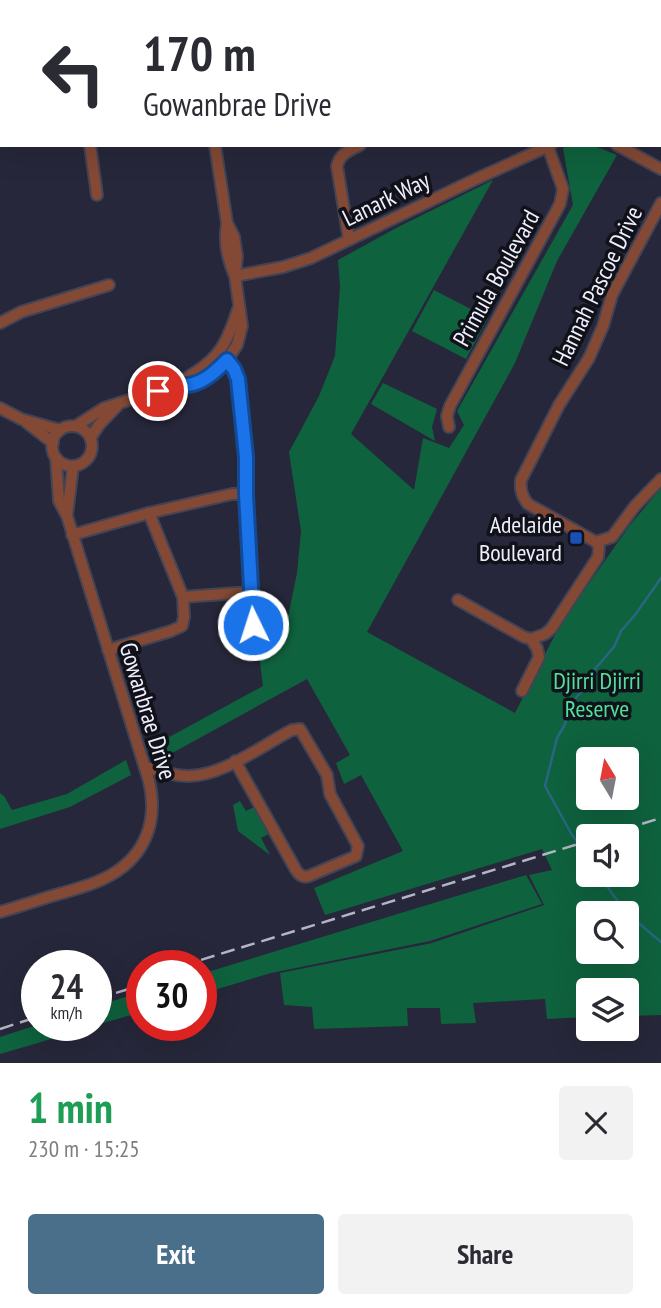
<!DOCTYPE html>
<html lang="en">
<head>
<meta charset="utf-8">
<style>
  :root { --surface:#fff; --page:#f2f2f3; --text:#2b2b33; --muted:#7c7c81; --accent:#4a6f8a }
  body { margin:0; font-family:"PT Sans Narrow",sans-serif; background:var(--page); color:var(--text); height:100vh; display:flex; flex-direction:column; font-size:26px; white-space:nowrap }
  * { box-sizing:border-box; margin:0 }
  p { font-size:23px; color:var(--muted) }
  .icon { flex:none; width:38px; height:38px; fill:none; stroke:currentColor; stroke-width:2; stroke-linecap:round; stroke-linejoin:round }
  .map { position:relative; height:1063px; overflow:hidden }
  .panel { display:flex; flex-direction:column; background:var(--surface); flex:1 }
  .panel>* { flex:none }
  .guide { position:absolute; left:0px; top:0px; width:662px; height:147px; box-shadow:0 7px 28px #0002; background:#fff; color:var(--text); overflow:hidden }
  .needle { width:46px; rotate:350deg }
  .controls { position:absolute; left:576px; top:747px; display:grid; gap:14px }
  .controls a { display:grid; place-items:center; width:63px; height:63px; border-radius:7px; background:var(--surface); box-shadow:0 7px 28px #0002; font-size:35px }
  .speed { position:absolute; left:21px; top:950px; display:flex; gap:14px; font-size:35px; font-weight:700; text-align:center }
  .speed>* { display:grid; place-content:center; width:91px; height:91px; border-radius:50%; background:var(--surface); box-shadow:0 7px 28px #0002; line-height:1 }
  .speed small { font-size:18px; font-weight:400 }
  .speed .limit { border:10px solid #d22; background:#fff; color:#111 }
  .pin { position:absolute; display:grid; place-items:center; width:60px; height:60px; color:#fff; margin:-30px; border:4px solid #fff; border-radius:50%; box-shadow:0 2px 7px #0007 }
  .me { position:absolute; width:77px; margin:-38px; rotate:356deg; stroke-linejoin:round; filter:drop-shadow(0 0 5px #0008) }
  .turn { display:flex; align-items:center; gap:24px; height:147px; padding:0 28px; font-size:32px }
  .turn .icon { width:91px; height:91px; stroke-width:2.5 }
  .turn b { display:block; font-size:49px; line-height:60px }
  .round { display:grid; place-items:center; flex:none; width:74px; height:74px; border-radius:7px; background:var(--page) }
  .summary { display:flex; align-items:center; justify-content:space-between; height:119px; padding:0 28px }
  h1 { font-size:42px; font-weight:800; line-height:52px; color:#1e9e55 }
  .button { display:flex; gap:14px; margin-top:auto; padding:14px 28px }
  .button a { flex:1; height:80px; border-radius:7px; background:var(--accent); color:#fff; font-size:28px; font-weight:800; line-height:80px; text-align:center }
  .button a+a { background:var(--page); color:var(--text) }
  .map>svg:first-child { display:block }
  .green { fill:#0f623e; fill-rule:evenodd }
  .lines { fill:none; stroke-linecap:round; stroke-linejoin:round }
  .stream { stroke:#286682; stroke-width:2.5 }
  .minor-casing { stroke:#434356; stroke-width:14 }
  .minor { stroke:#834935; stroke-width:10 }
  .rail { stroke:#b4b5c4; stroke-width:2.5; stroke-dasharray:14 7; stroke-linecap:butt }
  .route-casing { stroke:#114b97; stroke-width:18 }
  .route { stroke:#1a73e8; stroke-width:12 }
  .transit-dot { fill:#1a4fb4; stroke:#11111a; stroke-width:2.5 }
  .labels { text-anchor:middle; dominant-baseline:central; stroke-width:7; stroke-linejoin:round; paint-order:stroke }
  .street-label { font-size:24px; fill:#eff0fd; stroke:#11111a }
  .poi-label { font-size:24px; fill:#eff0fd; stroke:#11111a; text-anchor:end }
  .park-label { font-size:24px; fill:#51e09b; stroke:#11111a }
</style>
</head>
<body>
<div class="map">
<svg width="661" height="1063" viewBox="0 0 661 1063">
  <rect width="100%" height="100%" fill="#27273b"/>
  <g class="green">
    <path d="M561,0h100v12l-1,1v-11h-98z"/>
    <path d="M570,145h22l25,10 -60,106 -42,102 -148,269 148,81 46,-90 69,-98 31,-37v527l-34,1 -1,-26h-38v27l-41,2 -2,-20 -72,4 3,20 -35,1 -1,-16h-33l1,18 -94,3 -2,-22 -28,-2 -4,-32 152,-30 112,-38 -15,-30 23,-5 -10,-21 -217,66 -11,-27 89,-37 -42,-76 -17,9 -8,-21 14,-8 -43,-76 -142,78 -5,-15 103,-56 -7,-55 30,-4 11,-54 4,-42 -12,-79 30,-56 16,-40 5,-70 -2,-26 60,-33 95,-47 -142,254 63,56 9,-52 26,10 15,-23 -7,-14 116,-206 -10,-57zM588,760h38v38h-38zM588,836h38v39h-38zM588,914h38v38h-38z"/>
    <path d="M434,290l54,28 -22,41 -54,-28z"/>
    <path d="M383,383l54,26 -5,18 3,14 -64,-37z"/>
    <path d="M126,760l5,15 -61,32 -70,22v-36l4,3 8,14 55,-16z"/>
    <path d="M240,801l6,10 8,-4 15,27 -8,4 9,17 -32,-24 -5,-26z"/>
    <path d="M526,875l16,29 -112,37 -159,32 -70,21v-20z"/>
    <path d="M142,992v20l-46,13v-19z"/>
    <path d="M37,1025v1h59l-96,28v-17z"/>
  </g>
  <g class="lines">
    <g class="stream">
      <path d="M588,855l-16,-20 -27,-49 12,-48 7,-12 11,-27 10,-12 10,-18 19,-22 7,-16 14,-16 26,-37"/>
      <path d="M601,875c14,29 36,47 60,67"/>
    </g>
    <defs>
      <g id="minor">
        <path d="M16,0l2,2"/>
        <path d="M193,0l1,2"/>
        <path d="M501,0l2,2"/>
        <path d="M402,2l1,-2"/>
        <path d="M660,32l1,-1"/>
        <path d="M90,145l7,50"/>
        <path d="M617,145l44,24"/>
        <path d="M227,223c-3,19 0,33 7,51"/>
        <path d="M349,240l-12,-74c3,-13 12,-15 23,-21"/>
        <path d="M235,276l48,-9 28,-9 165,-79 75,-34"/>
        <path d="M0,323l21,-11 88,-27"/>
        <path d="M227,360l7,9 4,10 5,40 3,38v37l7,131"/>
        <path d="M178,383c38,-21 47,-33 60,-74"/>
        <path d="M0,408l21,11 39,11"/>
        <path d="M26,422l27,21"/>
        <circle cx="72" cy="446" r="20"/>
        <path d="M76,426l28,-18 69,-22 22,-3 18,-9 14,-14 10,-15 5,-19 -7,-50 2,-20 -3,-19 -7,-14 -12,-78"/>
        <path d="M449,427l-2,-11 3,-10 110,-202 3,-15 -15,-42"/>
        <path d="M91,437l8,-12 18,-19"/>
        <path d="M67,515l6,-49"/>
        <path d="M72,535l77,-22 83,-19h14"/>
        <path d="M596,542l-68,-38c-6,-8 -8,-14 -7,-24l38,-75 30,-47 14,-32 9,-31 49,-92"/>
        <path d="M596,542l16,-5 23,-31 26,-27"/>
        <path d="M183,597l68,-5"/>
        <path d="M458,600l66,37 7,2"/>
        <path d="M108,650l63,-19 11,-5 2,-9 -1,-20 -34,-84"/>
        <path d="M522,691l17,-34 -2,-9 -6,-9 14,-5 6,-5 47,-72 1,-10 -3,-5"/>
        <path d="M145,767c13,4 28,9 43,9 35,0 73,-30 104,-46l8,-1 27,46 3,19 28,52 -2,10 -47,20c-6,2 -10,-1 -13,-6l-61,-109"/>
        <path d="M0,912c21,-6 41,-13 62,-19 14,-4 29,-8 41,-14 41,-19 56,-56 46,-98l-82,-265 -8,-15 -3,-43"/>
      </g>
    </defs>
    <use href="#minor" class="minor-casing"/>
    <use href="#minor" class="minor"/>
    <g class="rail">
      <path d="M602,836l59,-18"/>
      <path d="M181,966l407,-125"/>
      <path d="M96,999l46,-14"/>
      <path d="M0,1029l37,-12"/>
    </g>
  </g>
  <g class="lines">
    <defs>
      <path id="route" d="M158,391c12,-4 23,-4 35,-7 14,-4 24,-14 34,-24l7,9 4,10 8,78v37l7,131"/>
    </defs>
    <use href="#route" class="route-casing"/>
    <use href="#route" class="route"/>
  </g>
  <rect class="transit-dot" x="569" y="531" width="14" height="14" rx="3.5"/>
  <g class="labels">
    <g class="street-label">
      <text transform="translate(386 199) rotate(-26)">Lanark Way</text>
      <text transform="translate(496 278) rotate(-61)">Primula Boulevard</text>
      <text transform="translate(597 286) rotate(-64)">Hannah Pascoe Drive</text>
      <text transform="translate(148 711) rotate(73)">Gowanbrae Drive</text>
    </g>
    <g class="poi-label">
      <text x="562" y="524">Adelaide<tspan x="562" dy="28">Boulevard</tspan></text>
    </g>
    <g class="park-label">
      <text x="597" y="680">Djirri Djirri<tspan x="597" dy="28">Reserve</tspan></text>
    </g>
  </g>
</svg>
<div class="controls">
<a><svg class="needle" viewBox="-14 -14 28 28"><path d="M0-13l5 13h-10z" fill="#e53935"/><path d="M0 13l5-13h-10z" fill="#7c7c81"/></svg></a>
<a><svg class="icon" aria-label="sound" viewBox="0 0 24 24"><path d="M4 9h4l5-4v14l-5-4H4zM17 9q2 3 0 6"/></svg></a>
<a><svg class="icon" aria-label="search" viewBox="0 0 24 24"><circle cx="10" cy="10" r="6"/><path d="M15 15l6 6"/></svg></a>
<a><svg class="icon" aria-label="layers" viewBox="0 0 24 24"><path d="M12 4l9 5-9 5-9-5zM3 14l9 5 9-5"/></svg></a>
</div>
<div class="speed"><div>24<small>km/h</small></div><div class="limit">30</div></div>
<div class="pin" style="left:158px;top:391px;background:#d93025"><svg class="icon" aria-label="arrive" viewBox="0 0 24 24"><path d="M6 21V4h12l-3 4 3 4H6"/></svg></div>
<svg class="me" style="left:253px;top:625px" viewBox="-20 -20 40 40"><circle r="17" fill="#1a73e8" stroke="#fff" stroke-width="3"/><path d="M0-11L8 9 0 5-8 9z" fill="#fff"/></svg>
<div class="guide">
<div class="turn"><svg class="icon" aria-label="left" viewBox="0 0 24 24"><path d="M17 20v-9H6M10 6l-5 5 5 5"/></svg><div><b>170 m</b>Gowanbrae Drive</div></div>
</div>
</div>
<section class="panel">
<div class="summary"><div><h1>1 min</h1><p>230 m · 15:25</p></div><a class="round"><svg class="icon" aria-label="close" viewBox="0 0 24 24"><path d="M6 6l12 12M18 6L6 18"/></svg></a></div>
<div class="button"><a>Exit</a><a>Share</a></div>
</section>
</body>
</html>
